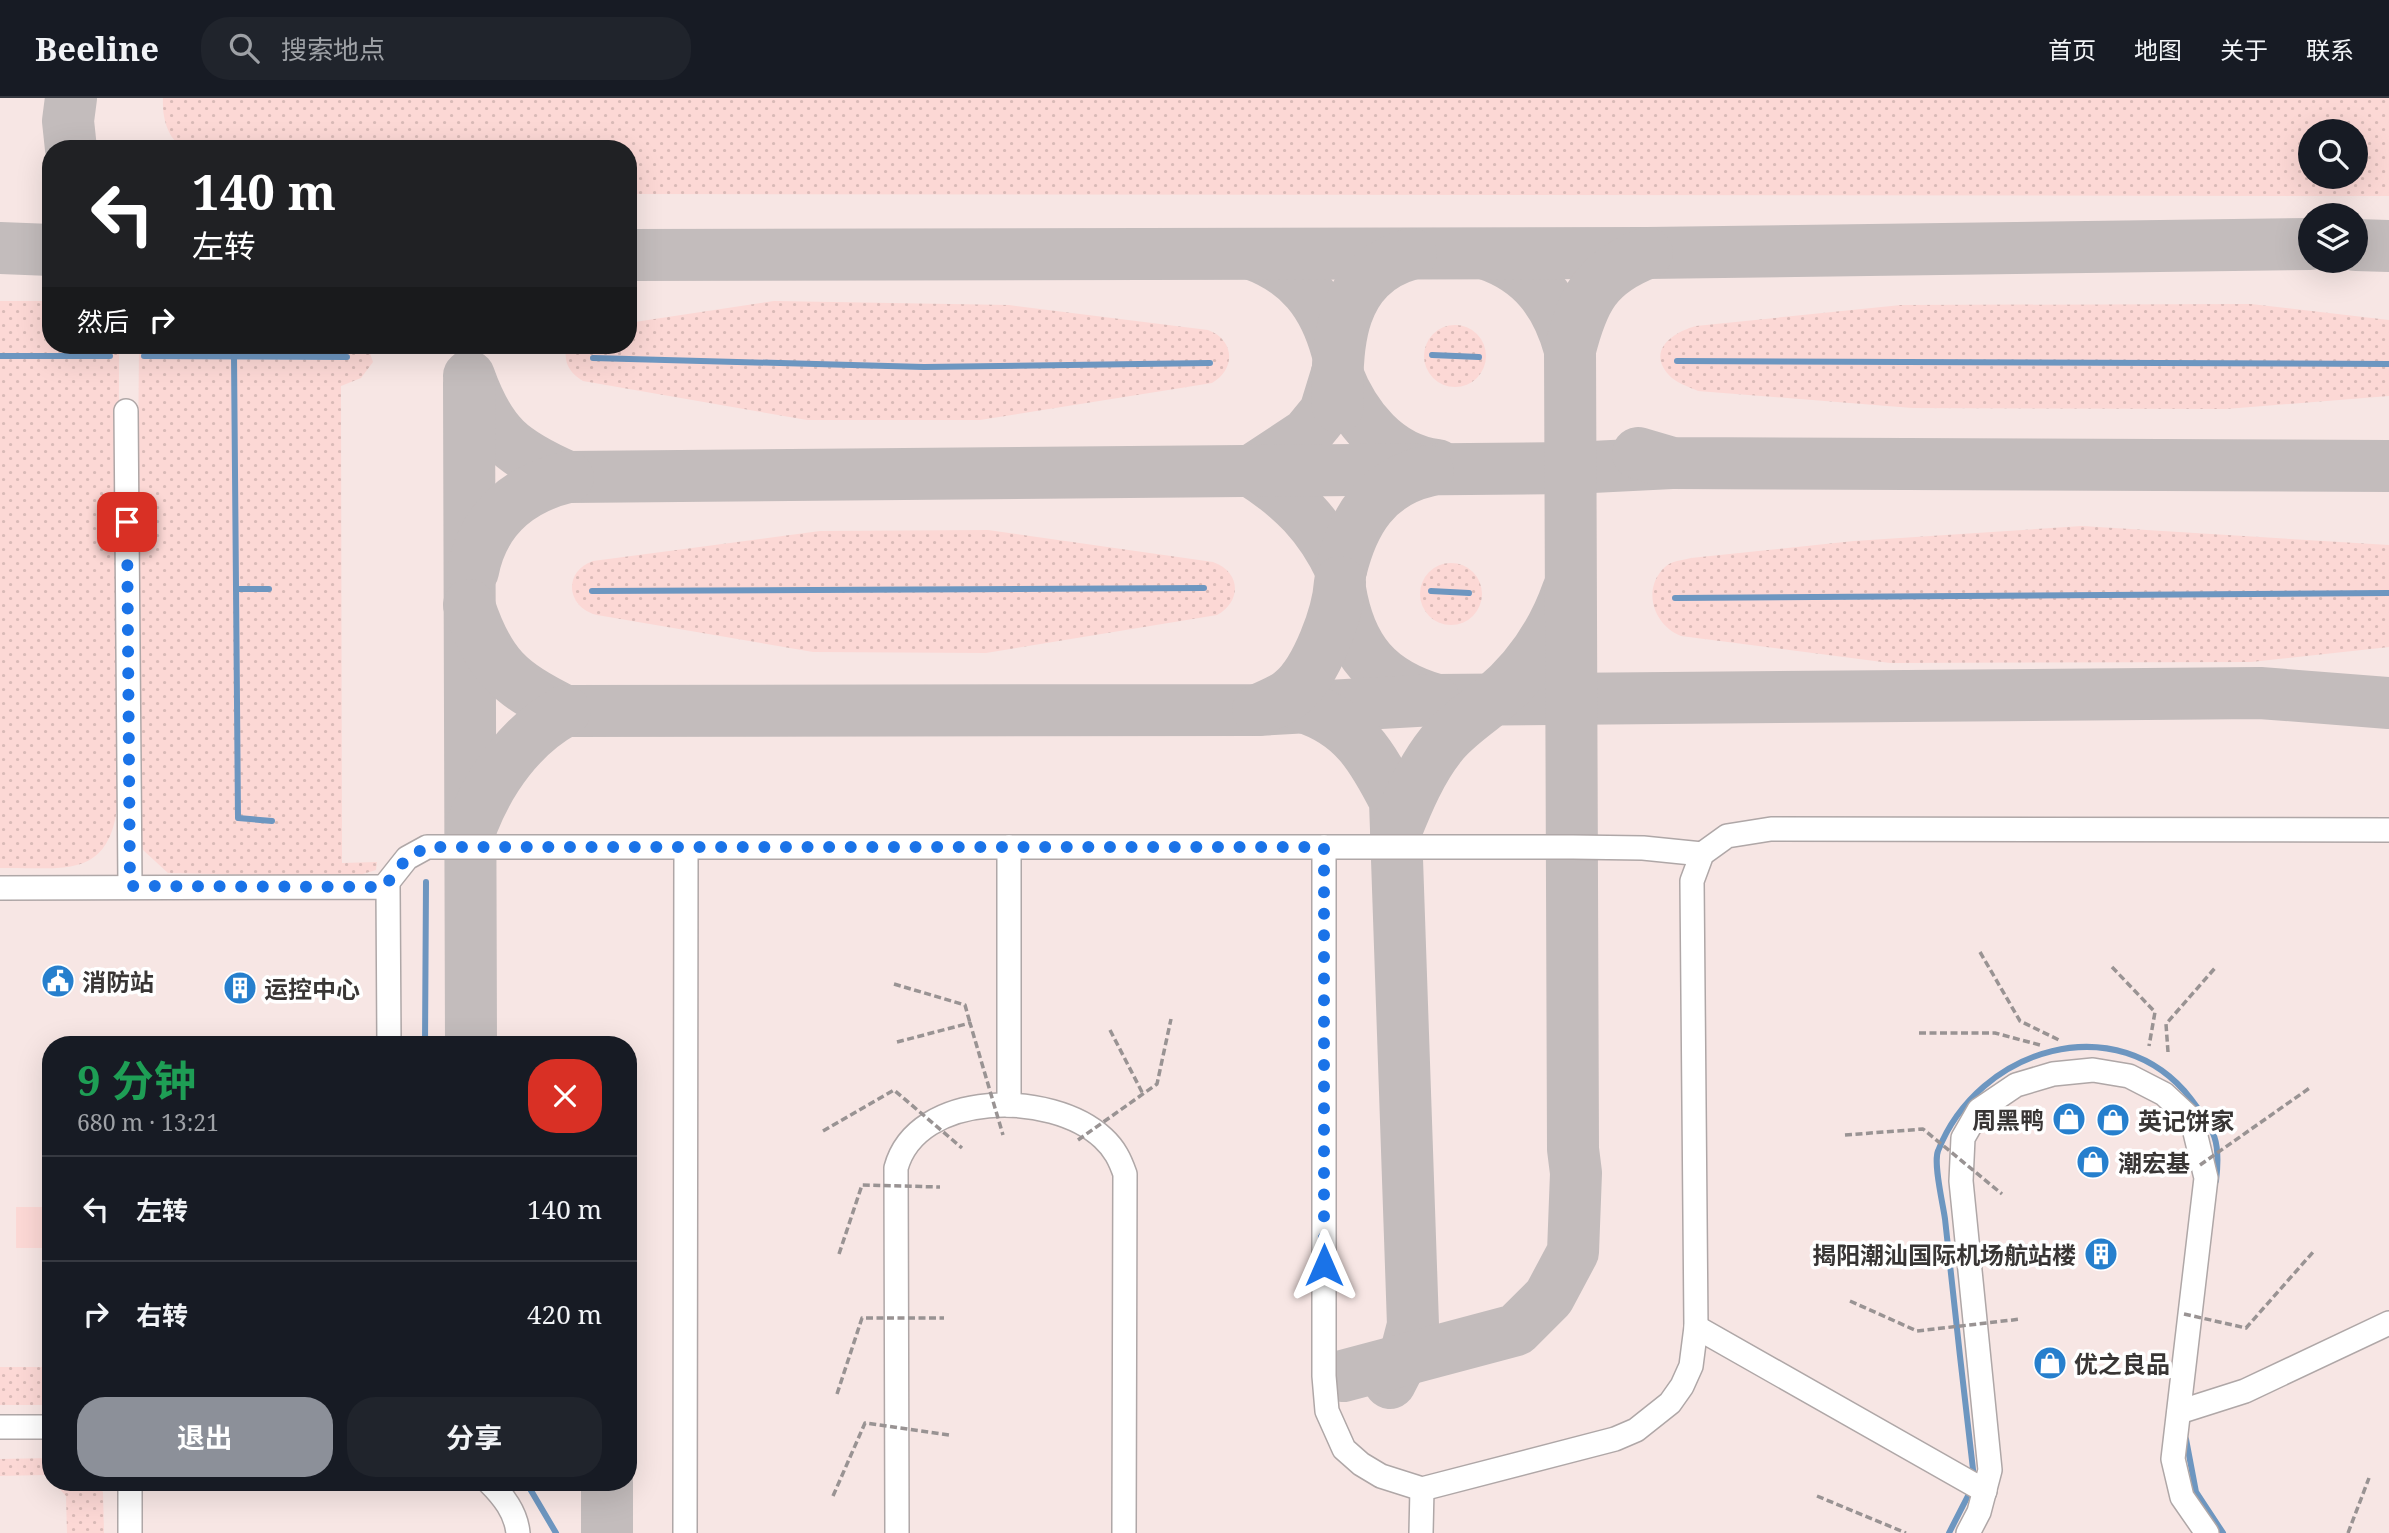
<!DOCTYPE html>
<html lang="zh">
<head>
<meta charset="utf-8">
<style>
  :root { --surface:#171b24; --page:#20242c; --text:#f1f3f6; --muted:#9ea1a6; --line:#363941; --accent:#8c9099 }
  body { margin:0; font-family:"Noto Serif","Noto Sans SC",serif; background:var(--page); color:var(--text); height:100vh; display:flex; flex-direction:column; font-size:26px; white-space:nowrap }
  * { box-sizing:border-box; margin:0 }
  p { font-size:23px; color:var(--muted) }
  .icon { flex:none; width:38px; height:38px; fill:none; stroke:currentColor; stroke-width:2; stroke-linecap:round; stroke-linejoin:round }
  .map { position:relative; flex:1; overflow:hidden }
  .drawer { position:absolute; left:42px; top:938px; width:595px; height:455px; display:flex; flex-direction:column; background:var(--surface); border-radius:28px; box-shadow:0 7px 28px #0002 }
  .drawer>* { flex:none }
  .hud { position:absolute; left:42px; top:42px; width:595px; height:214px; border-radius:28px; box-shadow:0 7px 28px #0002; background:#202124; color:#fff; overflow:hidden }
  .controls { position:absolute; left:2298px; top:21px; display:grid; gap:14px }
  .controls a { display:grid; place-items:center; width:70px; height:70px; border-radius:50%; background:var(--surface); box-shadow:0 7px 28px #0002; font-size:35px }
  .pin { position:absolute; display:grid; place-items:center; width:60px; height:60px; color:#fff; margin:-30px; border-radius:14px; box-shadow:0 4px 10px #0006 }
  .me { position:absolute; width:77px; margin:-38px; rotate:0deg; stroke-linejoin:round; filter:drop-shadow(0 0 5px #0008) }
  .turn { display:flex; align-items:center; gap:24px; height:147px; padding:0 35px; font-size:32px }
  .turn .icon { width:91px; height:91px; stroke-width:2.5 }
  .turn b { display:block; font-size:49px; line-height:60px }
  .then { display:flex; align-items:center; height:66px; padding:0 35px; background:#0003; gap:14px; font-size:26px }
  .round { display:grid; place-items:center; flex:none; width:74px; height:74px; border-radius:28px; background:var(--page) }
  .headline { display:flex; align-items:center; justify-content:space-between; height:119px; padding:0 35px }
  h1 { font-size:42px; font-weight:700; line-height:52px; color:#1e9e55 }
  .action { display:flex; gap:14px; margin-top:auto; padding:14px 35px }
  .action a { flex:1; height:80px; border-radius:28px; background:var(--accent); color:#fff; font-size:28px; font-weight:700; line-height:80px; text-align:center }
  .action a+a { background:var(--page); color:var(--text) }
  ul { padding:0; list-style:none }
  li { display:flex; align-items:center; gap:21px; height:105px; padding:0 35px; border-top:2px solid var(--line) }
  li div { flex:1 }
  li b { display:block; font-size:26px }
  li em { font-style:normal }
  header { display:flex; align-items:center; gap:42px; box-sizing:border-box; height:98px; padding:0 35px; background:var(--surface); border-bottom:2px solid var(--line) }
  header strong { font-size:33px }
  nav { display:flex; gap:38px; margin-inline-start:auto; font-size:24px }
  .search { width:490px; height:63px; background:var(--page); display:flex; align-items:center; gap:18px; box-sizing:border-box; padding:0 24px; border-radius:28px; color:var(--muted); font-size:26px }
  .map>svg:first-child { display:block }
  .built { fill:#f7e6e4; fill-rule:evenodd }
  .grass { fill:url(#grass-dots); fill-rule:evenodd }
  .pitch { fill:#fcd8d5 }
  .lines { fill:none; stroke-linecap:round; stroke-linejoin:round }
  .stream { stroke:#6d96c0; stroke-width:6 }
  .taxiway { stroke:#c3bcbc; stroke-width:52 }
  .minor-casing { stroke:#afa7a7; stroke-width:26 }
  .path { stroke:#999393; stroke-width:3.5; stroke-dasharray:7 3.5; stroke-linecap:butt }
  .minor { stroke:#fff; stroke-width:23 }
  .path-bridge { stroke:#999393; stroke-width:3.5; stroke-dasharray:7 3.5; stroke-linecap:butt }
  .route { stroke:#1a73e8; stroke-width:12; stroke-dasharray:0 21.6 }
  .labels { text-anchor:middle; dominant-baseline:central; stroke-width:7; stroke-linejoin:round; paint-order:stroke }
  .poi-label { font-size:24px; font-weight:bold; fill:#393635; stroke:#fff; text-anchor:start }
</style>
</head>
<body>
<header>
<strong>Beeline</strong>
<div class="search"><svg class="icon" aria-label="search" viewBox="0 0 24 24"><circle cx="10" cy="10" r="6"/><path d="M15 15l6 6"/></svg>搜索地点</div>
<nav><a>首页</a><a>地图</a><a>关于</a><a>联系</a></nav>
</header>
<div class="map">
<svg width="2389" height="1435" viewBox="0 0 2389 1435">
  <defs>
    <pattern id="grass-dots" width="8" height="8" patternUnits="userSpaceOnUse" patternTransform="scale(1.75)"><rect width="8" height="8" fill="#fcd8d5"/><path d="M2 2h.1M6 6h.1" fill="none" stroke="#d9bab7" stroke-width="1.8" stroke-linecap="round"/></pattern>
  </defs>
  <rect width="100%" height="100%" fill="#fff6f6"/>
  <path class="built" d="M0,0h2389v1435h-2389zM2310,33h46v46h-46zM51,51h577v196h-577zM2310,117h46v46h-46zM51,947h577v437h-577z"/>
  <g class="grass">
    <path d="M163,0h2226v98l-1761,-2v-45h-444c-17,-11 -22,-32 -21,-51zM2310,33h46v46h-46z"/>
    <path d="M0,203h51v44h68l-1,456c-8,80 -54,66 -118,67z"/>
    <path d="M774,203l235,4 199,25c27,10 28,39 4,53l-232,37h-173l-224,-39c-15,-9 -20,-20 -16,-36h61v-22z"/>
    <path d="M2251,206l138,16v76l-163,13 -314,-1 -214,-17c-8,-4 -19,-7 -26,-13 -27,-25 -2,-45 24,-52l205,-21z"/>
    <circle cx="1455" cy="258" r="31"/>
    <path d="M139,247h228l6,17 -12,16 -20,8 1,477 35,-1 -1,8 -23,7 -185,-4 -25,-23 -8,-27z"/>
    <path d="M2082,428l307,19v102l-138,15 -361,1 -209,-27c-27,-10 -40,-47 -16,-69 6,-6 18,-7 26,-9l163,-17z"/>
    <path d="M988,432l225,32c28,10 29,39 4,53l-231,38 -173,-1 -216,-37c-30,-7 -35,-43 -4,-54l227,-30z"/>
    <circle cx="1451" cy="496" r="31"/>
    <rect x="0" y="1269" width="51" height="38"/>
    <path d="M51,1360v22l-5,-5 -46,1v-17z"/>
    <path d="M53,1384h43l7,10 1,41h-37l-1,-37z"/>
  </g>
  <rect class="pitch" x="16" y="1109" width="35" height="41"/>
  <g class="lines">
    <g class="stream">
      <path d="M1432,257l47,2"/>
      <path d="M0,258h110"/>
      <path d="M144,258l203,1"/>
      <path d="M234,258l4,462 34,3"/>
      <path d="M593,260l331,9 286,-4"/>
      <path d="M1677,263l712,3"/>
      <path d="M236,491h33"/>
      <path d="M592,493l612,-3"/>
      <path d="M1431,493l38,2"/>
      <path d="M1675,500l714,-5"/>
      <path d="M425,947l1,-163"/>
      <path d="M2186,1341l10,53 27,41"/>
      <path d="M1974,1380c-10,-86 -20,-173 -29,-259 -2,-15 -12,-56 -7,-68 40,-103 180,-146 253,-52 24,32 30,42 25,82"/>
      <path d="M526,1384l30,51"/>
      <path d="M1949,1435l23,-45"/>
    </g>
    <g class="taxiway">
      <path d="M71,51l-3,-28 3,-23"/>
      <path d="M2356,147l33,1"/>
      <path d="M0,150l51,2"/>
      <path d="M1252,156c47,17 72,49 85,97"/>
      <path d="M1486,156c47,16 71,49 84,96"/>
      <path d="M628,157l1019,-2 663,-9"/>
      <path d="M1337,275c17,44 50,86 100,92"/>
      <path d="M1337,275l-12,39 -18,22 -56,37c41,26 69,54 90,99"/>
      <path d="M469,278c21,59 42,76 99,101l1004,-9 100,-5"/>
      <path d="M469,285l2,662"/>
      <path d="M1338,309c-3,-63 2,-133 73,-153"/>
      <path d="M1638,355l34,10 717,3"/>
      <path d="M1341,472c12,-49 35,-87 87,-99"/>
      <path d="M473,473c10,-52 45,-82 95,-94"/>
      <path d="M1340,491c10,61 38,94 97,111l823,-7 129,10"/>
      <path d="M469,507c20,61 40,78 96,106l693,-1 176,-10"/>
      <path d="M1303,609c50,16 69,49 92,94l18,524 -7,27 -16,31"/>
      <path d="M1258,612c10,-5 25,-10 34,-18 25,-21 46,-78 48,-110"/>
      <path d="M472,727c18,-46 49,-90 93,-114"/>
      <path d="M1396,733c12,-30 25,-61 45,-86 14,-18 35,-31 52,-46 35,-29 60,-66 75,-109"/>
      <path d="M1343,1278l173,-46 33,-33 24,-45 3,-79 -3,-24 -3,-799c13,-51 26,-77 77,-97"/>
      <path d="M607,1435v-51"/>
    </g>
    <defs>
      <g id="minor">
        <path d="M126,313l4,474"/>
        <path d="M1324,749v529l3,35 17,38 17,15 20,12 41,13 193,-50 21,-9 34,-27 12,-17 9,-20 5,-39 -4,-446 10,-27 25,-18 44,-7 618,1"/>
        <path d="M384,789l23,-29 20,-11h1146l70,1 59,6"/>
        <path d="M0,790l388,-1 1,158"/>
        <path d="M1009,1007v-258"/>
        <path d="M1696,1229l289,164"/>
        <path d="M2179,1314l66,-21 144,-68"/>
        <path d="M0,1329h51"/>
        <path d="M130,1384v51"/>
        <path d="M489,1384c14,14 27,30 29,51"/>
        <path d="M685,1435l1,-684"/>
        <path d="M897,1435l-1,-365c21,-78 156,-78 207,-30 12,11 17,22 22,36l-1,359"/>
        <path d="M1421,1435l1,-44"/>
        <path d="M1968,1435l11,-21 11,-42 -29,-289 2,-43 16,-28 37,-25 37,-11 40,-4 36,6 35,18 28,26 14,58 -33,281 9,38 25,36"/>
      </g>
    </defs>
    <use href="#minor" class="minor-casing"/>
    <g class="path">
      <path d="M1980,854l40,69 39,19"/>
      <path d="M2112,869l43,45 -6,34"/>
      <path d="M894,886l71,21 5,18"/>
      <path d="M1110,932l33,64"/>
      <path d="M1919,935h76l45,12"/>
      <path d="M2168,954l-2,-28 49,-56"/>
      <path d="M1817,1398l89,37"/>
      <path d="M2348,1435l21,-55"/>
    </g>
    <use href="#minor" class="minor"/>
    <g class="path-bridge">
      <path d="M897,944l73,-19 33,112"/>
      <path d="M823,1033l71,-41 68,58"/>
      <path d="M1845,1037l78,-6 79,65"/>
      <path d="M1078,1042l79,-56 14,-65"/>
      <path d="M2200,1067l111,-78"/>
      <path d="M839,1156l23,-69 78,2"/>
      <path d="M1850,1203l67,30 104,-12"/>
      <path d="M2184,1216l62,14 68,-77"/>
      <path d="M837,1296l25,-76h82"/>
      <path d="M833,1398l32,-73 84,12"/>
    </g>
  </g>
  <g class="lines">
    <path class="route" d="M127,424l3,364 254,1 23,-29 20,-11h897v418"/>
  </g>
  <defs>
    <symbol id="civic-disc" viewBox="-11 -11 22 22"><circle r="9.5" fill="#267fcd" stroke="#fff"/><path d="M-.6-6.5H3V-4.5H.6V-3L4-1V1h2V6H-6V1h2V-1L-.6-3ZM-1.2 2.5V6h2.4V2.5Z" fill="#fff"/></symbol>
    <symbol id="building-disc" viewBox="-11 -11 22 22"><circle r="9.5" fill="#267fcd" stroke="#fff"/><path d="M-4-6H4V6H1V3H-1V6H-4ZM-2.5-4.3h1.7v1.8h-1.7ZM.8-4.3h1.7v1.8H.8ZM-2.5-1h1.7V.8h-1.7ZM.8-1h1.7V.8H.8Z" fill="#fff"/></symbol>
    <symbol id="shop-disc" viewBox="-11 -11 22 22"><circle r="9.5" fill="#267fcd" stroke="#fff"/><path d="M-5-2.5h2.3a2.7 3.5 0 0 1 5.4 0H5L5.5 6h-11ZM-1.5-2.5h3a1.5 2.3 0 0 0-3 0Z" fill="#fff"/></symbol>
  </defs>
  <g fill-rule="evenodd">
    <use href="#civic-disc" x="39" y="864" width="38" height="38"/>
    <use href="#building-disc" x="221" y="871" width="38" height="38"/>
    <use href="#shop-disc" x="2050" y="1002" width="38" height="38"/>
    <use href="#shop-disc" x="2094" y="1003" width="38" height="38"/>
    <use href="#shop-disc" x="2074" y="1045" width="38" height="38"/>
    <use href="#building-disc" x="2082" y="1137" width="38" height="38"/>
    <use href="#shop-disc" x="2031" y="1246" width="38" height="38"/>
  </g>
  <g class="labels">
    <g class="poi-label">
      <text x="82" y="883">消防站</text>
      <text x="264" y="890">运控中心</text>
      <text x="2044" y="1021" text-anchor="end">周黑鸭</text>
      <text x="2138" y="1022">英记饼家</text>
      <text x="2118" y="1064">潮宏基</text>
      <text x="2076" y="1156" text-anchor="end">揭阳潮汕国际机场航站楼</text>
      <text x="2074" y="1265">优之良品</text>
    </g>
  </g>
</svg>
<div class="controls">
<a><svg class="icon" aria-label="search" viewBox="0 0 24 24"><circle cx="10" cy="10" r="6"/><path d="M15 15l6 6"/></svg></a>
<a><svg class="icon" aria-label="layers" viewBox="0 0 24 24"><path d="M12 4l9 5-9 5-9-5zM3 14l9 5 9-5"/></svg></a>
</div>
<div class="pin" style="left:127px;top:424px;background:#d93025"><svg class="icon" aria-label="arrive" viewBox="0 0 24 24"><path d="M6 21V4h12l-3 4 3 4H6"/></svg></div>
<svg class="me" style="left:1324px;top:1167px" viewBox="-20 -20 40 40"><path d="M0-17L14 15 0 8-14 15z" fill="#1a73e8" stroke="#fff" stroke-width="4"/></svg>
<div class="hud">
<div class="turn"><svg class="icon" aria-label="left" viewBox="0 0 24 24"><path d="M17 20v-9H6M10 6l-5 5 5 5"/></svg><div><b>140 m</b>左转</div></div>
<div class="then">然后<svg class="icon" aria-label="right" viewBox="0 0 24 24"><path d="M7 20v-9h11M14 6l5 5-5 5"/></svg></div>
</div>
<section class="drawer">
<div class="headline"><div><h1>9 分钟</h1><p>680 m · 13:21</p></div><a class="round" style="background:#d93025;color:#fff"><svg class="icon" aria-label="close" viewBox="0 0 24 24"><path d="M6 6l12 12M18 6L6 18"/></svg></a></div>
<ul>
<li><svg class="icon" aria-label="left" viewBox="0 0 24 24"><path d="M17 20v-9H6M10 6l-5 5 5 5"/></svg><div><b>左转</b></div><em>140 m</em></li>
<li><svg class="icon" aria-label="right" viewBox="0 0 24 24"><path d="M7 20v-9h11M14 6l5 5-5 5"/></svg><div><b>右转</b></div><em>420 m</em></li>
</ul>
<div class="action"><a>退出</a><a>分享</a></div>
</section>
</div>
</body>
</html>
